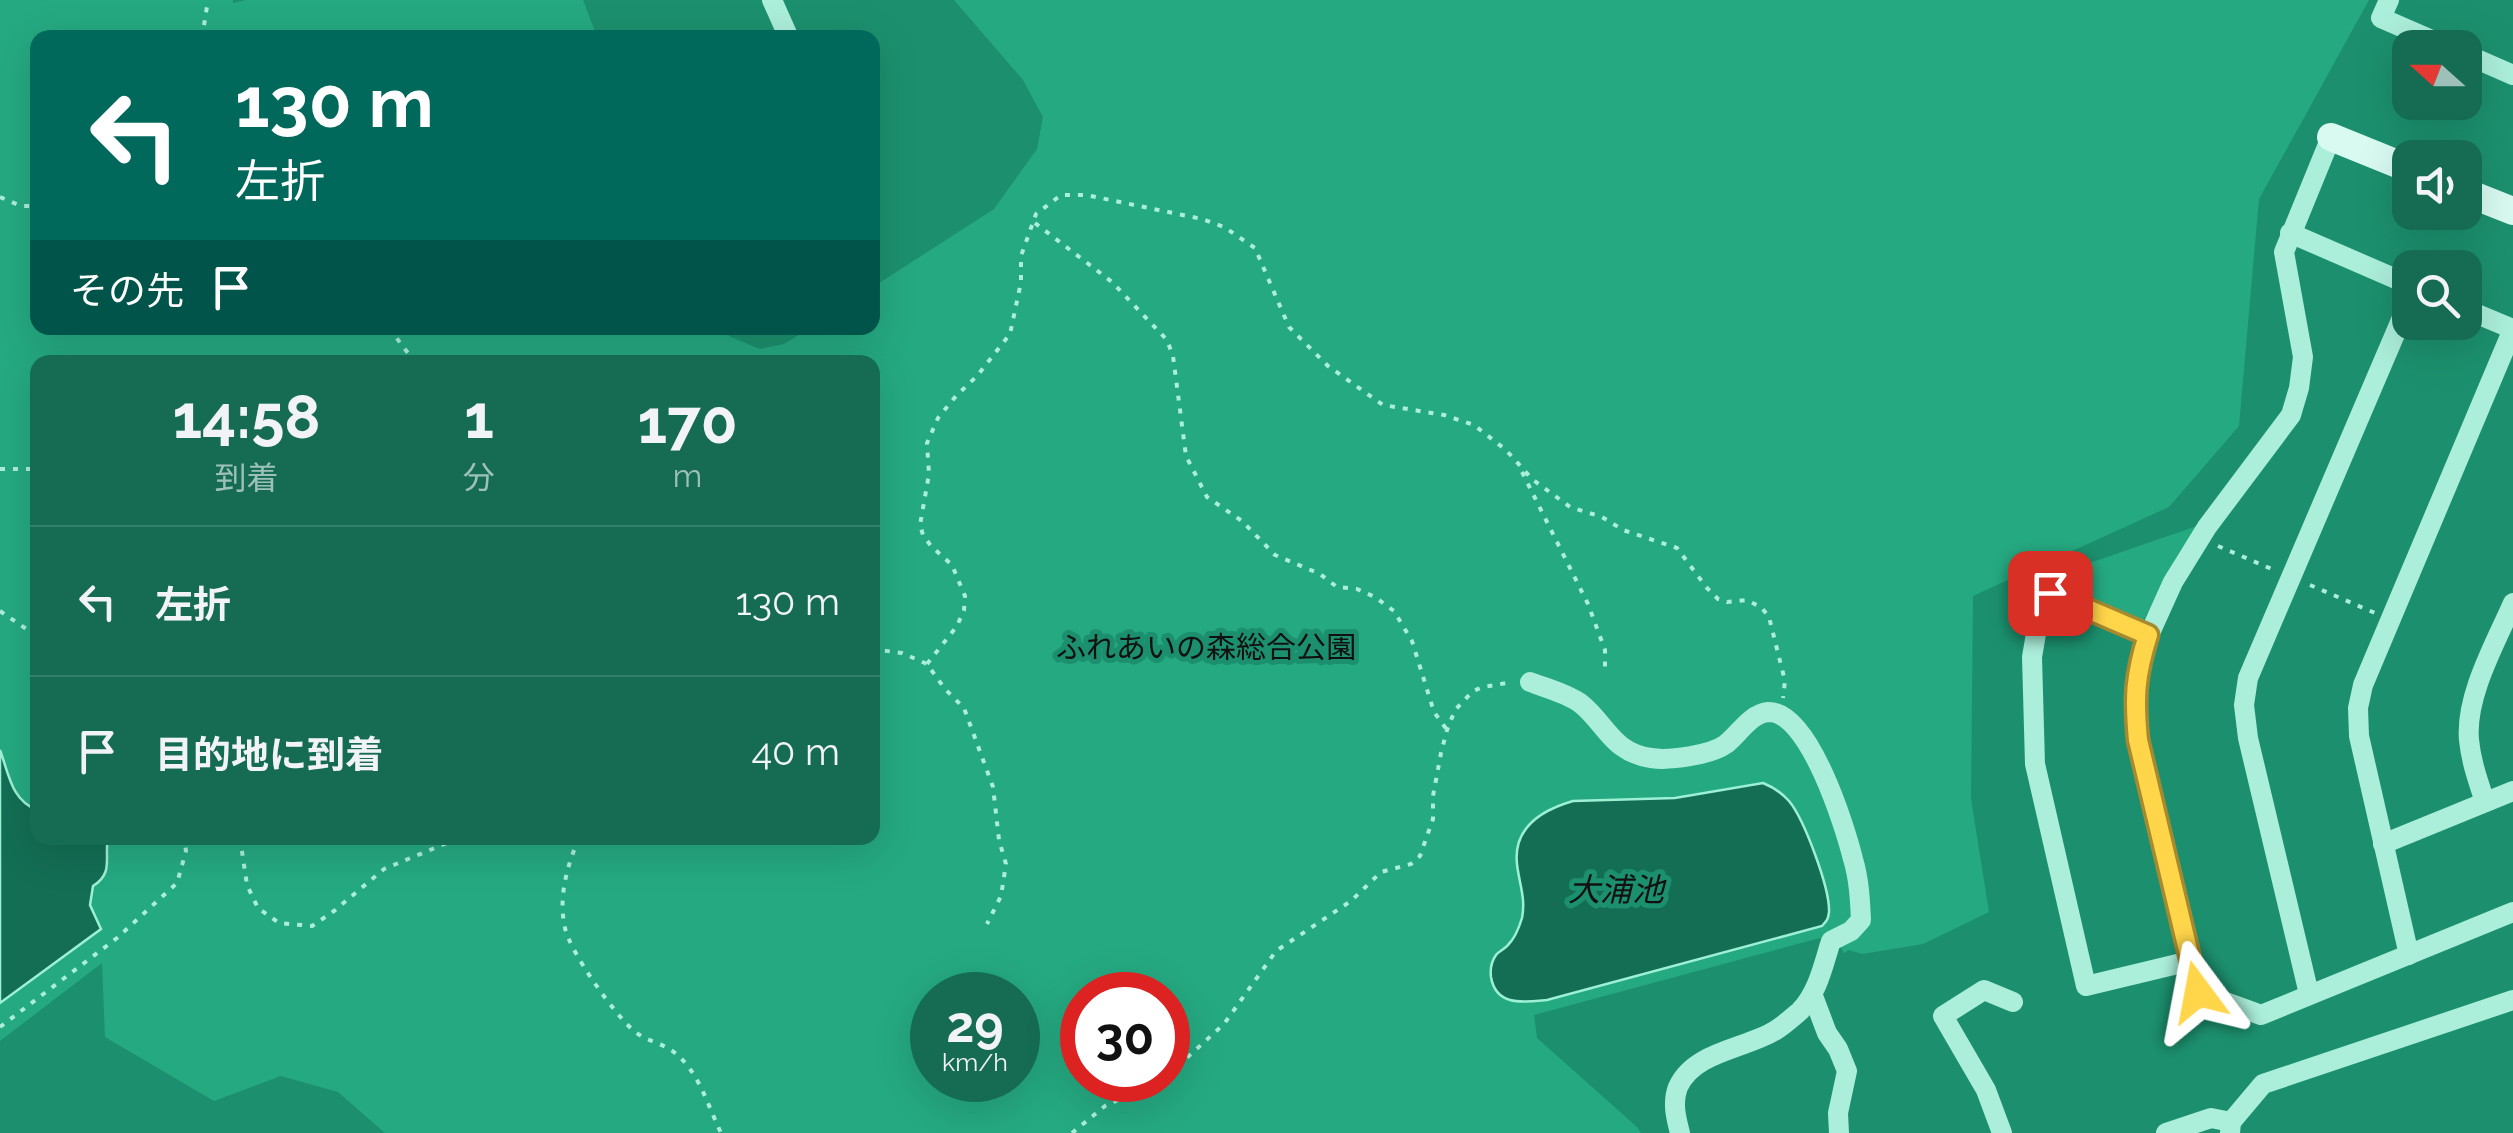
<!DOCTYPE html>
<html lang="ja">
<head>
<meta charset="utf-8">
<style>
  :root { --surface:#156c52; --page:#1e7159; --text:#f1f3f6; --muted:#9dc0b8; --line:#347f69 }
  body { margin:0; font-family:Raleway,"Noto Sans JP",sans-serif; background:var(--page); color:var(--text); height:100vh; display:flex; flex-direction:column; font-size:38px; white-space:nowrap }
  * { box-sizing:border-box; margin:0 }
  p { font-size:32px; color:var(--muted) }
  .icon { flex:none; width:55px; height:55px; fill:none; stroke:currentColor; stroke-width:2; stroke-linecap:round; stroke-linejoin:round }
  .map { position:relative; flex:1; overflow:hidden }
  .panel { position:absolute; left:30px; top:355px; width:850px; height:490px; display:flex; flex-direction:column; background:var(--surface); border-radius:20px; box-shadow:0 10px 40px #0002 }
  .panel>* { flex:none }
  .guide { position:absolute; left:30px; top:30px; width:850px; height:305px; border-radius:20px; box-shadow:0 10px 40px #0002; background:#00695c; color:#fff; overflow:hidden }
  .needle { width:65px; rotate:291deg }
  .controls { position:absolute; left:2392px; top:30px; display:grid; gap:20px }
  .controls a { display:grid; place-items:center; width:90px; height:90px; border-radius:20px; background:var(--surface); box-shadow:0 10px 40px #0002; font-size:50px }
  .speed { position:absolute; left:910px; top:972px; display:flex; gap:20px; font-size:50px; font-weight:700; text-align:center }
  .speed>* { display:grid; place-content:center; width:130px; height:130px; border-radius:50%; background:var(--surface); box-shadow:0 10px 40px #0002; line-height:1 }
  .speed small { font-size:25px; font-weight:400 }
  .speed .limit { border:15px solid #d22; background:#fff; color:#111 }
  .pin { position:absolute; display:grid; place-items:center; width:85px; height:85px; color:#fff; margin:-42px; border-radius:20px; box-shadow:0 5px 15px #0006 }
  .me { position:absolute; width:110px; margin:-55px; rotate:347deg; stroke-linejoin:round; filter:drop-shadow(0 0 8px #0008) }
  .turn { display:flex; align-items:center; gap:35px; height:210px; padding:0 40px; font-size:45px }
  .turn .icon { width:130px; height:130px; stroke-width:2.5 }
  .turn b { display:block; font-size:70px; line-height:85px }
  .then { display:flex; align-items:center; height:95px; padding:0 40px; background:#0003; gap:20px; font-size:38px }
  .eta { display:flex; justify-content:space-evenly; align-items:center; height:170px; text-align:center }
  .eta b { font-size:60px; font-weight:700; line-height:70px }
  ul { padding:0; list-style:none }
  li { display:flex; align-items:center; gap:30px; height:150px; padding:0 40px; border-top:2px solid var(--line) }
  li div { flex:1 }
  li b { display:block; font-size:38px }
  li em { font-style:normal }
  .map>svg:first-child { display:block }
  .green { fill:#25a980; fill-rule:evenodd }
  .water { fill:#136e54; stroke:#9ef0d5; stroke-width:2.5 }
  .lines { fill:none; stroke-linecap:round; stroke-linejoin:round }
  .path { stroke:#abeed9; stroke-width:4; stroke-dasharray:5 8; stroke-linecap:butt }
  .street { stroke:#abeed9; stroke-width:20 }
  .secondary { stroke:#d8faf0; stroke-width:28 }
  .route-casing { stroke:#a68a30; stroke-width:25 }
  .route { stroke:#ffd54a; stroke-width:18 }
  .labels { text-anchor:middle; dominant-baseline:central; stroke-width:10; stroke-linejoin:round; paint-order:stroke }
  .park-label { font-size:30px; fill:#111; stroke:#1c906e }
  .water-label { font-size:32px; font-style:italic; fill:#111; stroke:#1c906e }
</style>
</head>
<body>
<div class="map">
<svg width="2513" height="1133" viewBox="0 0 2513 1133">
  <rect width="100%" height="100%" fill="#1c906e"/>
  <g class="green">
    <path d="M0,0h233v3l13,-3h337l14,37 -559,1v290h678l15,9 29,12 24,-5 26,-16h62l1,-41 121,-78 43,-60 6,-32 -20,-37 -69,-80h1415l-110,199 -20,227 -70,81 -196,89 -2,203 18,113 -66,32 -61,10 -13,-4 -5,3 -3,-5 -21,-10 -286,77 3,23 100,89 4,6h-1256l-47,-41 -57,-16 -67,25 -109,-64 -3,-74 -102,78zM38,362h834v476h-834zM932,995h86v85h-86zM1082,995h86v85h-86z"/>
    <path d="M2200,525l-22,29 -35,67 -75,-34 10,-20z"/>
  </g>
  <g class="water">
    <path d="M0,750c9,24 11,50 37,60l1,28h70c-4,20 6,35 -15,48l-3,19 11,24 -101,74z"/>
    <path d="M1763,783c10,4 18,9 26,18 15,18 41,87 40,111 -1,8 -2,8 -7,14l-275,74c-23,2 -51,7 -56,-23 -1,-8 0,-15 5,-22 3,-4 9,-6 12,-10 7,-7 11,-17 14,-27 4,-20 -3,-35 -5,-54 -4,-36 25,-54 56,-63l102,-3z"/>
  </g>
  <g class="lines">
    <g class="path">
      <path d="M202,38l6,-38"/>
      <path d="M0,197l21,9h17"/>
      <path d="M1035,223l77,59 55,58 6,16 13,100 21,41 35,24 33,34 45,19 17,13 20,2 18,8 19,14 18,30 22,71 13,18"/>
      <path d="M389,328l22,29 1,5"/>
      <path d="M0,469h38"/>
      <path d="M1522,472l66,132 17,46v18"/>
      <path d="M2218,546l56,24"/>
      <path d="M2310,585l65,28"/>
      <path d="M0,611l38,26"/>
      <path d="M872,649l30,4 25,11 18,25 19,19 29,79 6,53 7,24 -5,32 -14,28"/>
      <path d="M927,664l30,-38 7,-16 1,-14 -13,-31 -21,-19 -8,-11 -3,-10 9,-51 -2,-31 11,-25 18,-22 21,-20 33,-42 11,-52v-26l15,-42 25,-19h25l116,24 22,8 31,21 34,79 39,39 55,39 61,10 30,10 32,25 26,29 38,28 32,10 21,13 54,18 30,40 11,11 9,3 19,-2 15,7 8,10 16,64 -2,17"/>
      <path d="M240,838l7,47 11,23 21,15 33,3 22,-15 50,-42 75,-31"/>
      <path d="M579,838c-12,28 -21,59 -14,90 5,24 50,87 69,103 12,10 29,12 41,22 24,19 33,53 46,80"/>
      <path d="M0,1027l117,-89 60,-55 9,-32 -2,-13"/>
      <path d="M1168,1075l56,-51 52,-73 75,-50 30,-29 30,-8 9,-8 13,-37v-23l8,-43 6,-23 8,-20 18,-19 10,-4 30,-5"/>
      <path d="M1072,1133l33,-27 57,-26"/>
    </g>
    <g class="street">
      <path d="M772,0l17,38"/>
      <path d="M2389,0l-8,18 69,30"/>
      <path d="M2465,54l48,21"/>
      <path d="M2331,137l-47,115 19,105 -4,31 -8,27 -84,112 -34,55 -24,53 -12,36 -2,35 3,34 52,221 8,31 63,23 252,-103"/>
      <path d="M2290,233l120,52"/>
      <path d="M2149,635l-98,-42 -13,29 -6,35 3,107 51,222 104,-25"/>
      <path d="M1530,682c16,6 36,11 50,21 26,20 31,49 71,55 18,3 60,-3 75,-14 13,-10 24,-30 42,-32 41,-2 77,115 85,147 6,20 7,40 8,61l-10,11 -20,10c-8,25 -13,51 -31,70 -7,6 -16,14 -24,19 -30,19 -82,21 -98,57 -6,15 -2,31 2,46"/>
      <path d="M2485,802c-7,-21 -14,-41 -16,-62 -4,-44 27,-98 44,-137"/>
      <path d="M2383,844l130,-53"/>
      <path d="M2409,955l-50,-219 -1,-28 5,-23 150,-356 -48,-20"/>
      <path d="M2309,994l-61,-256 -4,-33 4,-27 162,-379"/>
      <path d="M1813,996l14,37 11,16 9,22 -9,42 1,20"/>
      <path d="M2002,1133l-16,-43 -43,-74 41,-26 29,12"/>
      <path d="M2166,1133l45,-15 20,4"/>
      <path d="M2230,1133l1,-11 32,-38 250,-84"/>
    </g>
    <g class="secondary">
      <path d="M2331,137l79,32"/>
      <path d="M2465,192l48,19"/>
    </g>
  </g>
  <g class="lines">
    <defs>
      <path id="route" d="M2050,593l98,42c-13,41 -14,63 -10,105l60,252"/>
    </defs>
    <use href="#route" class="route-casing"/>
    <use href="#route" class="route"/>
  </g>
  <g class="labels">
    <g class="park-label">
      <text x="1206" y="647">ふれあいの森総合公園</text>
    </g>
    <g class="water-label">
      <text x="1616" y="889">大浦池</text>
    </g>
  </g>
</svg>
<div class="controls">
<a><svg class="needle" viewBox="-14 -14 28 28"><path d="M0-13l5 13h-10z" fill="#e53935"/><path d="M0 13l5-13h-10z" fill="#9dc0b8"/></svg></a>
<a><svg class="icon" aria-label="sound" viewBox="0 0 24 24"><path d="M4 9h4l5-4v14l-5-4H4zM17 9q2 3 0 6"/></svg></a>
<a><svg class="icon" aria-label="search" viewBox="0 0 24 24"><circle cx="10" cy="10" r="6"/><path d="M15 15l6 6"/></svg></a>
</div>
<div class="speed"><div>29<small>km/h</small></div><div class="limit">30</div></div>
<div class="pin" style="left:2050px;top:593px;background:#d93025"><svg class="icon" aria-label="arrive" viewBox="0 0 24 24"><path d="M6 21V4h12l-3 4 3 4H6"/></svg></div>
<svg class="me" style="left:2198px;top:992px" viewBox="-20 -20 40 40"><path d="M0-17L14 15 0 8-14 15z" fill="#ffd54a" stroke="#fff" stroke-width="4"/></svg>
<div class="guide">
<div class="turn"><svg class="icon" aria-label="left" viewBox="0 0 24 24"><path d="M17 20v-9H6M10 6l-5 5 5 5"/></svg><div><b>130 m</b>左折</div></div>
<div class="then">その先<svg class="icon" aria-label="arrive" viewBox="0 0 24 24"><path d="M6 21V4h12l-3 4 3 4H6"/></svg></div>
</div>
<section class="panel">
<div class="eta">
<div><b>14:58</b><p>到着</p></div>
<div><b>1</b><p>分</p></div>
<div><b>170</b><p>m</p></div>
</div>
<ul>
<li><svg class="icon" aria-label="left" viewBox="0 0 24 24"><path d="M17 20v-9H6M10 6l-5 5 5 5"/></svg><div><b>左折</b></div><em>130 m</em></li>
<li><svg class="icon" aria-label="arrive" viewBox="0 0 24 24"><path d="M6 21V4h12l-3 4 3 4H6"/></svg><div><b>目的地に到着</b></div><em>40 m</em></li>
</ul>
</section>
</div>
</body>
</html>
